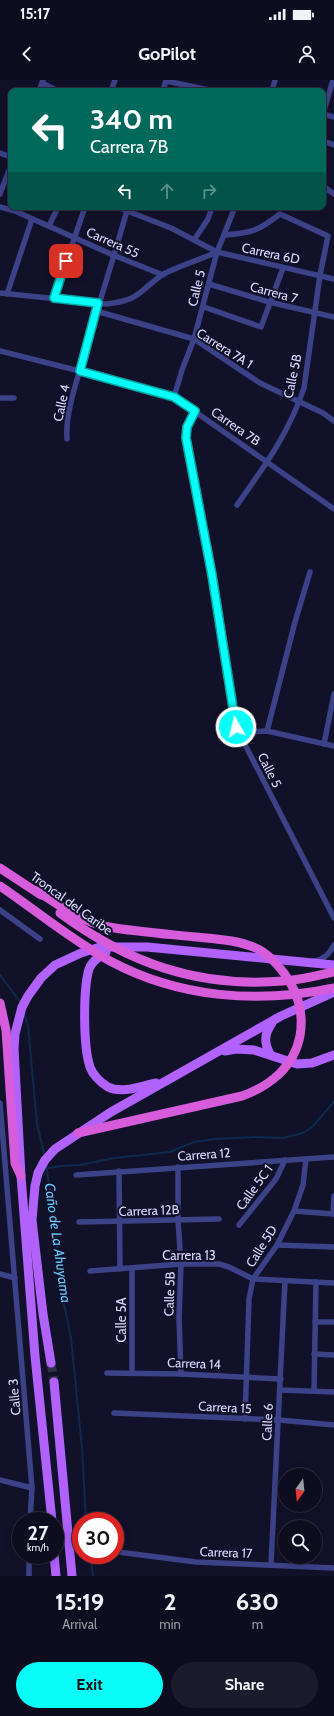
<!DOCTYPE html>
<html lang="en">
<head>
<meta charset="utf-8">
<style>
  :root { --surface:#0e0d20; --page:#1c1b2d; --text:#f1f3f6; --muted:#9b9ca5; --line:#2e2d3e; --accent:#08fdf9 }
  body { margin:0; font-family:Cabin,sans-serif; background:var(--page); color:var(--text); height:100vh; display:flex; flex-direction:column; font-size:15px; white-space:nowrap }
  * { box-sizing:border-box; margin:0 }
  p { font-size:13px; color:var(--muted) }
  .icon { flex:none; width:22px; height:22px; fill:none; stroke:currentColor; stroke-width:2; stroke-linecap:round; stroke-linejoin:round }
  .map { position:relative; height:1496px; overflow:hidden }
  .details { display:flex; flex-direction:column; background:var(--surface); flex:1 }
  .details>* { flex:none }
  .top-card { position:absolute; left:8px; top:8px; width:318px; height:122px; border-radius:8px; box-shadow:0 2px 10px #0003,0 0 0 1px var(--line); background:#00695c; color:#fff; overflow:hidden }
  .needle { width:26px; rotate:195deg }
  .buttons { position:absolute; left:278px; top:1388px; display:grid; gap:8px }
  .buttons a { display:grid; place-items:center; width:44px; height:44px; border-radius:50%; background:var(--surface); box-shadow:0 2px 10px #0003,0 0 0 1px var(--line); font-size:20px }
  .speed { position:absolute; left:12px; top:1432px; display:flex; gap:8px; font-size:20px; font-weight:700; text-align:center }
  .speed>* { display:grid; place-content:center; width:52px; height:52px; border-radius:50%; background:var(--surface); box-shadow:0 2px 10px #0003,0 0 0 1px var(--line); line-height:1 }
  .speed small { font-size:10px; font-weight:400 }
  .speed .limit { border:6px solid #d22; background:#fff; color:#111 }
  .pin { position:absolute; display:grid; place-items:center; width:34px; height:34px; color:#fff; margin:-17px; border-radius:8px; box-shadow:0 2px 6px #0006 }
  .me { position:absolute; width:44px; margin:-22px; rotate:352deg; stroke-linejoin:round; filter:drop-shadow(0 0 3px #0008) }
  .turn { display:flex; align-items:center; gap:14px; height:84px; padding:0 16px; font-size:18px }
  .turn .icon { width:52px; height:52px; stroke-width:2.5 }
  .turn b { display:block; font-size:28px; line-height:34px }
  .lanes { display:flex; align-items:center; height:38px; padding:0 16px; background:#0003; justify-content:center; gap:20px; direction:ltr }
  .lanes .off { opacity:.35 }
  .eta { display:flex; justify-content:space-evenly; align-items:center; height:68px; text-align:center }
  .eta b { font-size:24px; font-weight:700; line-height:28px }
  .cta { display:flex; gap:8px; margin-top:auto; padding:8px 16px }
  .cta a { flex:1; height:46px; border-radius:24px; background:var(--accent); color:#111; font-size:16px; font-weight:700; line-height:46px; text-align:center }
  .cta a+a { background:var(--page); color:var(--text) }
  .status { display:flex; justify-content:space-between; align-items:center; height:28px; padding:0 20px; background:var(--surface); direction:ltr }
  .status svg { height:11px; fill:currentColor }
  header { display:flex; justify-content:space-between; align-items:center; height:52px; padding:0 16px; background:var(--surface); font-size:18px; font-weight:700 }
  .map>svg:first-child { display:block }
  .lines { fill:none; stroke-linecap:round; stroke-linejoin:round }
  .stream { stroke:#0d2b4c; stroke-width:2 }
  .primary-tunnel { stroke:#302f4a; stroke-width:9; stroke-dasharray:9 4.5; stroke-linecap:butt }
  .minor { stroke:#3c4288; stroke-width:5.5 }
  .primary { stroke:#b162fd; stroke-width:9 }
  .trunk { stroke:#d75cdb; stroke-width:9 }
  .route-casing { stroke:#05a4a2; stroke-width:10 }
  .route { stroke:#08fdf9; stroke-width:7 }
  .labels { text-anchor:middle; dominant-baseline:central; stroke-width:4; stroke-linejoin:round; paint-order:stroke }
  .street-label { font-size:13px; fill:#dadaff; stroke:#12112a }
  .water-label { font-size:14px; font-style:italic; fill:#69cafd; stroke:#12112a }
</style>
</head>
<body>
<div class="status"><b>15:17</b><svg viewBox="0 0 49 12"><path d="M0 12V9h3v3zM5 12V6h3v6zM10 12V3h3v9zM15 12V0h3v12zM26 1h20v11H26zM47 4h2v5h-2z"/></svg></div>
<header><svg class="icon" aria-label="back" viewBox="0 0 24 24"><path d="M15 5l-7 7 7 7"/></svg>GoPilot<svg class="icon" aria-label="person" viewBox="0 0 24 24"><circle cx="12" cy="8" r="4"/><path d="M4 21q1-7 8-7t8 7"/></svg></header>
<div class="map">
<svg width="334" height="1496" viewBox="0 0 334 1496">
  <rect width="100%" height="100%" fill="#12112a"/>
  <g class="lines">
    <g class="stream">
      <path d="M0,895l21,28"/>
      <path d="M24,933l4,13 9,98 8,33"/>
      <path d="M46,1083l18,141 7,34 11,110 4,73"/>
      <path d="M48,1088l13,-2 19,-1 34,-7 56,-6 24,-10 21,-3 41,-2 27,1 20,-5 9,-6 22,-25"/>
      <path d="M90,1475l3,21"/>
    </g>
    <path class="primary-tunnel" d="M51,1283l3,19"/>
    <g class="minor">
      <path d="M166,1l48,10"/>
      <path d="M42,3l16,8"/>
      <path d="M39,11l4,-11"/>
      <path d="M111,11l4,-11"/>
      <path d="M163,11l3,-11"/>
      <path d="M272,11l3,-11"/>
      <path d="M323,34l10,-34"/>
      <path d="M323,34l11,3"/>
      <path d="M323,61l11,4"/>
      <path d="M0,73l11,4"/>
      <path d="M323,106l11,8"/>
      <path d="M0,114l11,-29"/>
      <path d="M0,127l15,4 98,44 50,20"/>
      <path d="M117,127l54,21 46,24 117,27"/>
      <path d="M49,146l9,-19"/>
      <path d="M224,155c28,-2 34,-4 56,-21l48,22 -8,39 -16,113c-15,45 -40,79 -67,117"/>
      <path d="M194,160l14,-21 4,-12"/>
      <path d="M209,204l60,18 65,15"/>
      <path d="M0,213l106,11c33,-3 32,-12 56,-29 13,-8 40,-16 55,-23"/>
      <path d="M7,214l25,-75"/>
      <path d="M54,218l31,-91"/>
      <path d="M204,227l57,20 22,-59"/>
      <path d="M96,231l98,28 66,44 63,30 11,8"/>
      <path d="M0,271l127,32 47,14 160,112"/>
      <path d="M174,317l8,-27 12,-31 23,-87 18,-45"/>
      <path d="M0,318h14"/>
      <path d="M195,331l-8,16 -2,11 35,181 16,108 98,191"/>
      <path d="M67,359c-2,-26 10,-58 17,-83 14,-50 30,-99 44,-149"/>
      <path d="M236,647l11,5 20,-1 67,15"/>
      <path d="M267,651l28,-109 15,-50"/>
      <path d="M324,664l10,-50"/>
      <path d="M0,830l40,29"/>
      <path d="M314,881c9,-1 16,-8 20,-16"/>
      <path d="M0,1023l32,385 -2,33"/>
      <path d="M178,1087v53l3,44 -2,53 2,57"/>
      <path d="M119,1091l1,98"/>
      <path d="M76,1095l258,-18"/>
      <path d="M294,1131l40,3"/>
      <path d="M333,1134l1,-18"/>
      <path d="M79,1142l140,-3"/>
      <path d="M239,1145l37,-46 9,-19"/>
      <path d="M277,1165l57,2"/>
      <path d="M90,1191l91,-7h38l10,3 24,12 81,4"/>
      <path d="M0,1194l15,4"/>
      <path d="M315,1242h19"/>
      <path d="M314,1274l20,1"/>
      <path d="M107,1293l74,1 100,5"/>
      <path d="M132,1293v-105"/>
      <path d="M280,1310l54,2"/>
      <path d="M314,1311l2,-109"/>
      <path d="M114,1333l165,7 55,5"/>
      <path d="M245,1339l4,-120 4,-20 24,-34 17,-34 9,-26 3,-26"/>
      <path d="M0,1400l32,8"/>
      <path d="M118,1472l78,10 138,6"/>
      <path d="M29,1475v21"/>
      <path d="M271,1484l14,-283"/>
    </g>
    <g class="primary">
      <path d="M106,872c-6,4 -14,9 -17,17 -6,21 -6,77 1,98 3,8 10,15 18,20 14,7 33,-1 48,-4"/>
      <path d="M225,971l11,-2 18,1 43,14 15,-1 22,-8"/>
      <path d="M270,974c-6,-11 -6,-20 2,-31"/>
      <path d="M51,1283l-8,-49 -11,-94 3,-34 3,-13 7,-13 10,-11 56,-37 170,-96 53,-24"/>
      <path d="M54,1302l18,194"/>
      <path d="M52,1441l-17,-165 -14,-180 -7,-127 1,-15 7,-27 6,-11 13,-18 14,-13 26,-12 19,-6h47l187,18"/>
      <path d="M54,1475l2,21"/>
    </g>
    <g class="trunk">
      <path d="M0,788l41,27"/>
      <path d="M0,806c37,25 71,54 110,75 69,37 148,43 224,27"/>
      <path d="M37,811c23,15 44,31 72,36 29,5 58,7 87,10 21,2 43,3 62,12 13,7 26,22 33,35 9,16 12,34 9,52 -6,31 -30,50 -58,60l-164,37"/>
      <path d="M60,833c68,50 138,75 223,68 17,-1 34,-5 51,-9"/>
      <path d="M0,923l6,27 9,133 6,13"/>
    </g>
  </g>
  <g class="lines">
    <defs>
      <path id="route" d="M66,181l-12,37 44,5 -18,68 94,26 21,14 -8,16 -1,11 26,137 24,152"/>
    </defs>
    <use href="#route" class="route-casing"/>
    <use href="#route" class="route"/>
  </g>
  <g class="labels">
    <g class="street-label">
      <text transform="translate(113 162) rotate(24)">Carrera 55</text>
      <text transform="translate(271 173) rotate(12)">Carrera 6D</text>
      <text transform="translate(196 208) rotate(-76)">Calle 5</text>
      <text transform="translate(274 212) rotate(15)">Carrera 7</text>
      <text transform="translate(225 268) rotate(32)">Carrera 7A 1</text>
      <text transform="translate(292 296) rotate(-78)">Calle 5B</text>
      <text transform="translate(61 323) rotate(-78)">Calle 4</text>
      <text transform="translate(236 346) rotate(35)">Carrera 7B</text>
      <text transform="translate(270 690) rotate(63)">Calle 5</text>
      <text transform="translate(72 823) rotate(36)">Troncal del Caribe</text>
      <text transform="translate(204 1074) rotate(-4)">Carrera 12</text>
      <text transform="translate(254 1107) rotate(-54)">Calle 5C 1</text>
      <text transform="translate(149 1130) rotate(-2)">Carrera 12B</text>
      <text transform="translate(261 1166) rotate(-58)">Calle 5D</text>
      <text x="189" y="1175">Carrera 13</text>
      <text transform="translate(169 1214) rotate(-88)">Calle 5B</text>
      <text transform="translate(121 1240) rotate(-90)">Calle 5A</text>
      <text transform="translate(194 1283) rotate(2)">Carrera 14</text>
      <text transform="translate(14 1317) rotate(-95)">Calle 3</text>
      <text transform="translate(225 1327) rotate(3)">Carrera 15</text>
      <text transform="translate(267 1342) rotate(-87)">Calle 6</text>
      <text transform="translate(226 1472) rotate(2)">Carrera 17</text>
    </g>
    <g class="water-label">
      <text transform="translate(58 1163) rotate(82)">Caño de La Ahuyama</text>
    </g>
  </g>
</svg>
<div class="buttons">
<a><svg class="needle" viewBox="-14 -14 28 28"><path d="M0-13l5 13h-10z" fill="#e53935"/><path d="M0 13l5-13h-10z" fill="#9b9ca5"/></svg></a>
<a><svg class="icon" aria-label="search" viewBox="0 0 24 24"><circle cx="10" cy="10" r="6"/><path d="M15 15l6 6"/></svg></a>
</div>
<div class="speed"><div>27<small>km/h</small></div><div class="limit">30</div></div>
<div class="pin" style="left:66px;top:181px;background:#d93025"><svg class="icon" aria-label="arrive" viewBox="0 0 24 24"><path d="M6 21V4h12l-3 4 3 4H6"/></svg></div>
<svg class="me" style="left:236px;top:647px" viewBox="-20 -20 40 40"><circle r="17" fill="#08fdf9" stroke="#fff" stroke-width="3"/><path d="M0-11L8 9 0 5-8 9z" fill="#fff"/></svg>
<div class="top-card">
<div class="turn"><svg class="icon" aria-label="left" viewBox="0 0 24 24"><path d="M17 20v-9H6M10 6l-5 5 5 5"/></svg><div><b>340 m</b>Carrera 7B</div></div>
<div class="lanes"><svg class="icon" aria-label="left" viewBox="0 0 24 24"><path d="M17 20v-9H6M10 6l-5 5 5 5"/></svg><svg class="icon off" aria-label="ahead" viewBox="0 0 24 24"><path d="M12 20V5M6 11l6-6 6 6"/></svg><svg class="icon off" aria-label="right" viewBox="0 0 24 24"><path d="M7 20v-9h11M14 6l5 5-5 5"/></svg></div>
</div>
</div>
<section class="details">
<div class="eta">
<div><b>15:19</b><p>Arrival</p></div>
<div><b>2</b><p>min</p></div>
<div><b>630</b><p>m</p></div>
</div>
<div class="cta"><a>Exit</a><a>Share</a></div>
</section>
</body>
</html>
